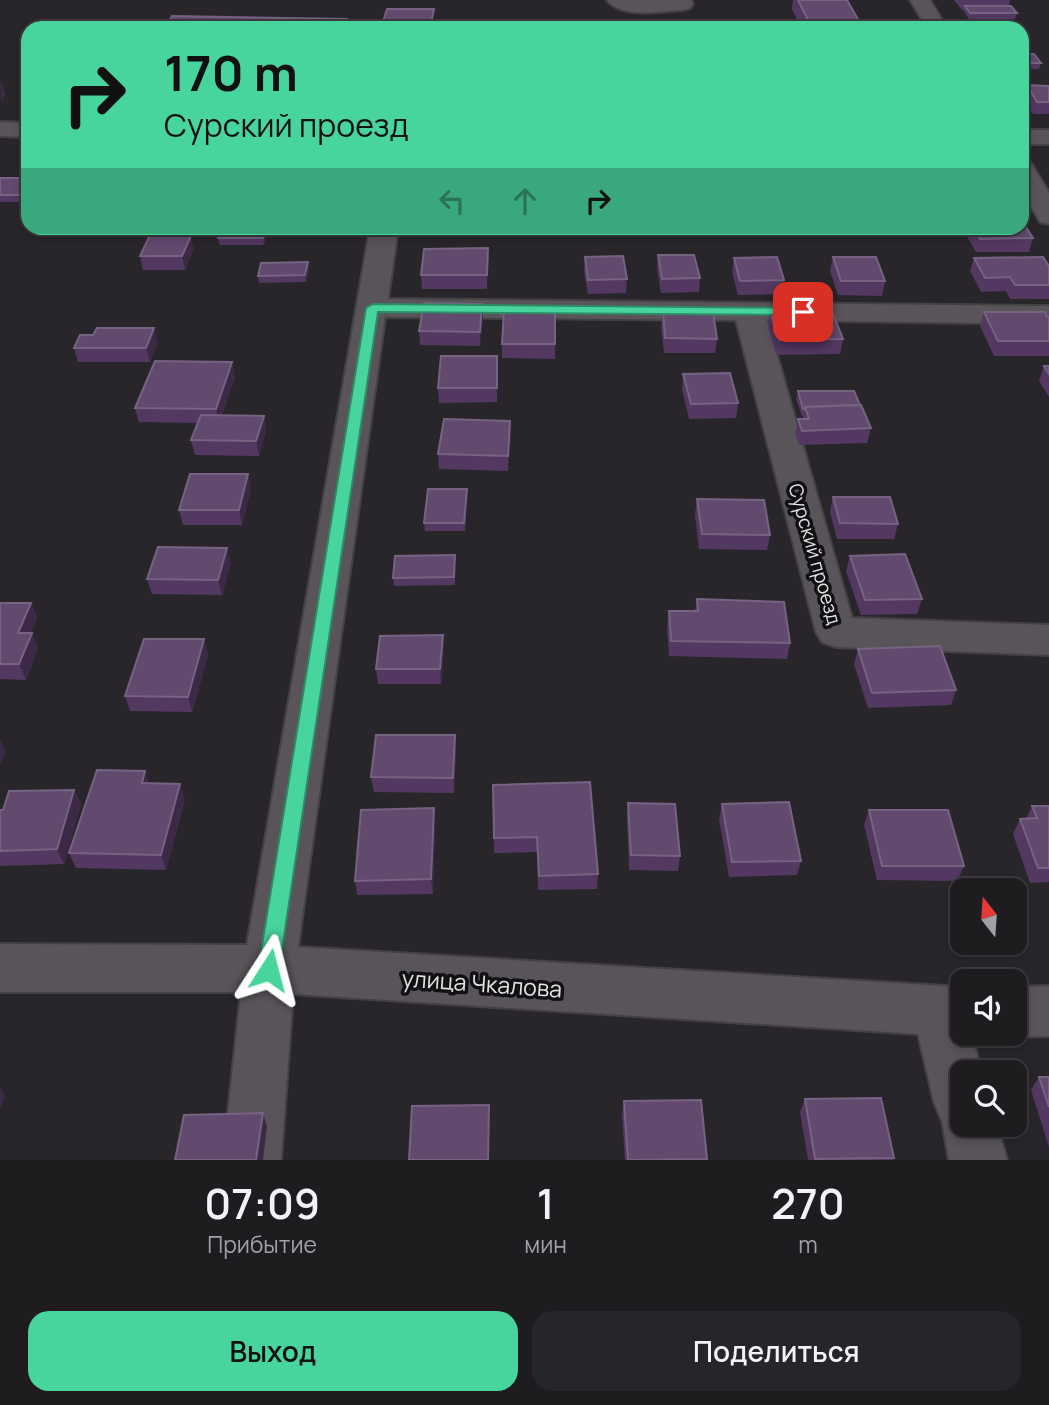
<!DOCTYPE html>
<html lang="ru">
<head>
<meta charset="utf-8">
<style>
  :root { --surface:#1f1c20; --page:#272529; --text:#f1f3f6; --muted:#a1a1a5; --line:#3c3a3e; --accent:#48d49d }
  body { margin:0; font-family:Manrope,sans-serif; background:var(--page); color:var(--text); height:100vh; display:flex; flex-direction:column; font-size:26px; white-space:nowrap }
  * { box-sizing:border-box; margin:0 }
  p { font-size:23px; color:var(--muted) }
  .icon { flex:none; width:38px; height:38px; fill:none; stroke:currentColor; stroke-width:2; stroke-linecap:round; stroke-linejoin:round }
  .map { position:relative; height:1160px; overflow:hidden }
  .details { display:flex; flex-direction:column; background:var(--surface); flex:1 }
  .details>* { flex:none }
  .guide { position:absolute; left:21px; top:21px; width:1008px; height:214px; border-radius:21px; box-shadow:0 4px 10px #0003,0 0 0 2px var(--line); background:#48d49d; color:#111; overflow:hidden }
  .needle { width:46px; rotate:343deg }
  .tools { position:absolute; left:950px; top:878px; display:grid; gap:14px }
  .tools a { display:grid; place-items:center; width:77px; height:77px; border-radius:14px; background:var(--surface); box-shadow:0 4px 10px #0003,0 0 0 2px var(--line); font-size:35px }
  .pin { position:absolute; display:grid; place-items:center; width:60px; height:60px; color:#fff; margin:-30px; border-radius:14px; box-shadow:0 4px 10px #0006 }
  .me { position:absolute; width:77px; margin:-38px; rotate:9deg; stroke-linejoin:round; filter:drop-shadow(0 0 5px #0008) }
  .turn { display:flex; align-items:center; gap:24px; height:147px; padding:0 28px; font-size:32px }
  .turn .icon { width:91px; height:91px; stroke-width:2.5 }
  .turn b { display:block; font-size:49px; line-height:60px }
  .lanes { display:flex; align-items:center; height:66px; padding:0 28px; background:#0003; justify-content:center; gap:35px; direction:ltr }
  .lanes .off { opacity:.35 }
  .eta { display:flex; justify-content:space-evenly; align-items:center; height:119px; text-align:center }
  .eta b { font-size:42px; font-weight:600; line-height:49px }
  .primary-button { display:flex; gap:14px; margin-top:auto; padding:14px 28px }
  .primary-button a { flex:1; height:80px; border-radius:21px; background:var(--accent); color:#111; font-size:28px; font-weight:600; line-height:80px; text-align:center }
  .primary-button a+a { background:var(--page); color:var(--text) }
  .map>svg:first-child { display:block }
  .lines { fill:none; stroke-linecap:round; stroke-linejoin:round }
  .minor-casing { stroke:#444145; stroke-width:4 }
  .minor { fill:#58545a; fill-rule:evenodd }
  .wall { fill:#533861 }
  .shaded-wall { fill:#3c2945 }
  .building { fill:#624a6f; stroke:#766281; stroke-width:2 }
  .route { fill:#48d49d; stroke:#2f8a66; stroke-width:2 }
  .labels { text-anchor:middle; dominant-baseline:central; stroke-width:7; stroke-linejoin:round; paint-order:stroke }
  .street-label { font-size:19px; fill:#e3e1e4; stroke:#111012 }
  .near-street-label { font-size:23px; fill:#e3e1e4; stroke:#111012 }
</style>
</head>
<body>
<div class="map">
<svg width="1049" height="1160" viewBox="0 0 1049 1160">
  <rect width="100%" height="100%" fill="#29262b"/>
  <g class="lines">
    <defs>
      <g id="minor">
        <path d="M607,0h84l2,4 -3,4 -7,2c-21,1 -61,9 -76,-10z"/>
        <path d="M910,0h20l17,28h-20z"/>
        <path d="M0,122l28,1v14l-28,-1z"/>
        <rect x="1022" y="130" width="27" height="14"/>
        <path d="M1022,160l9,3 18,30v31l-9,-2 -18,-31z"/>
        <path d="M370,228h28l-10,71 661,7v18l-282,-4 85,298 197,7v30l-213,-8 -14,-5 -6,-10 -80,-312 -351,-3 -87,630 664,40v47h9l11,39h-20v52h35l10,35h-58l-7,-39 -8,-19 -16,-68 -625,-40 -12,166h-58l18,-168h-241v-48l247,1z"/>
        <path d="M1049,986v50l-34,1 -7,-3h7v-47z"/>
      </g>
    </defs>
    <use href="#minor" class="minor-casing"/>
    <use href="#minor" class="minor"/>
  </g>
  <g class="wall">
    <path d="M793,0h54l16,28h-62l-9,-19z"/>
    <path d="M954,0h56l-1,6 8,7 -2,6h-46l-5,-7v-2h-2z"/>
    <path d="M1022,54l19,9 -2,6h-17z"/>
    <path d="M1027,85l22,1v28h-16l-10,-16z"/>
    <rect x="0" y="178" width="28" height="24"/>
    <path d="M222,228h46l1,2 -5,15h-44l-2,-7z"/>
    <path d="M967,228h55l11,10 -4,14h-53l-11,-19z"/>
    <path d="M488,248l-1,41h-65l-1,-14z"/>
    <path d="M194,249l-9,21h-42l-3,-14z"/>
    <path d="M658,255l42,23 -1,14 -38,1 -4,-24z"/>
    <path d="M585,257l42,22 -1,14 -38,1 -4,-23z"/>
    <path d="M833,257l52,24 -3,15 -44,-1 -8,-24z"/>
    <path d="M734,258l50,22 -2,14 -44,1 -6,-23z"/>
    <path d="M974,258l75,8v33h-39l-4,-8 -25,1 -11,-21z"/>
    <path d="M308,262l1,7 -3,13 -47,1 -1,-7z"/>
    <path d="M482,304l1,14 -3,28 -60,-1 -1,-14z"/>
    <path d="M555,310v49l-53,-1v-14z"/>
    <path d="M663,311l54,28 -2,14h-51l-3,-28z"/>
    <path d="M770,312l73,27 -3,15 -64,1 -8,-29z"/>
    <path d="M984,312l65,5v39h-55l-14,-30z"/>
    <path d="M158,343l-8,19h-72l-4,-14z"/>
    <path d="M497,356v46l-58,1 -1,-15z"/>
    <path d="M1044,366h5v31l-10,-16z"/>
    <path d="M683,374l55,29 -2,15 -47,1 -7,-30z"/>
    <path d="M235,377l-13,38 42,1 2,15 -7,25 -64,-1 -4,-15 6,-17 -58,-1 -4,-14z"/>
    <path d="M798,391l62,14 11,23 -4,15 -68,2 -4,-11 3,-15h5v-3h-1l-6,-17z"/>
    <path d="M510,421l1,15 -3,35 -69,-2 -1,-15z"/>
    <path d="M248,474l3,15 -9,36h-59l-4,-15z"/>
    <path d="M467,497l-2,34h-40l-1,-8z"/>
    <path d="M833,497l65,27 -4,15h-57l-7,-27z"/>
    <path d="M697,499l73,36 -3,15 -68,-1 -4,-34z"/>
    <path d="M455,555v30l-61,1 -1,-8z"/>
    <path d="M850,556l72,43 -5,15 -56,1 -15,-44z"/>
    <path d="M231,563l-9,32 -70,-1 -5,-15z"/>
    <path d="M697,599l93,44 -3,16 -118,-3 -2,-30 2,-15h26z"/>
    <path d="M0,603h31l6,15 -6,15h1l6,15 -12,32 -26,-1z"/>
    <path d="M204,639l4,16 -16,57 -62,-1 -5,-15z"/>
    <path d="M858,649l98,41 -5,15 -83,3 -14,-44z"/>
    <path d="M444,651l-3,33h-63l-2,-15z"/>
    <path d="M456,750l-2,43 -80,-1 -3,-15z"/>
    <path d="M493,785l105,89 -1,15 -59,1 -1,-38 -43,1z"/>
    <path d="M74,790l7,14 -17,60 -64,2v-56z"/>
    <path d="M185,799l-19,71 -90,-2 -7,-15z"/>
    <path d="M628,803l52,53 -2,15 -49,-1 -2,-52z"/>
    <path d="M722,804l79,57 -4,14 -68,2 -10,-58z"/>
    <path d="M1032,806h17v76l-19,1 -17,-49 7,-15h6z"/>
    <path d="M434,808l1,15 -2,71 -76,1 -2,-14z"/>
    <path d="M869,810l95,56 -7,15 -80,-1 -13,-55z"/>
    <path d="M1039,1077h10v70l-18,-57z"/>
    <path d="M805,1099l89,59 -1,2h-85l-8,-48z"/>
    <path d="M701,1100l6,60h-82l-3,-46 2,-13z"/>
  </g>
  <g class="shaded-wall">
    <path d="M434,9v19h-4z"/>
    <path d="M347,19v9h-4z"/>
    <path d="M0,83h2l4,12 -5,7z"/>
    <path d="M266,228h2l1,2 -5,15 -1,-7z"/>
    <path d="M191,236l3,13 -9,21 -3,-14z"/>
    <path d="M308,262l1,7 -3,13 -1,-7z"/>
    <path d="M482,304l1,14 -3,28v-14z"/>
    <path d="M154,328l4,15 -8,19 -4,-14z"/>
    <path d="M232,362l3,15 -16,46 -3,-14z"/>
    <path d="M264,416l2,15 -7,25 -3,-15z"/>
    <path d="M510,421l1,15 -3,35v-15z"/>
    <path d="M248,474l3,15 -9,36 -3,-15z"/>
    <path d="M227,548l4,15 -9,32 -4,-15z"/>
    <path d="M31,603l6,15 -12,30 -7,-15z"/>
    <path d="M32,633l6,15 -12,32 -7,-16z"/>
    <path d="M443,635l1,16 -3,33 -1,-15z"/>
    <path d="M204,639l4,16 -16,57 -4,-15z"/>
    <path d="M455,735l1,15 -2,43 -1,-15z"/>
    <path d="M0,739l6,13 -6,14z"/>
    <path d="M145,771l5,15 -8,-3z"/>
    <path d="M180,784l5,15 -19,71 -5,-15z"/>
    <path d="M74,790l7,14 -17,60 -7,-15z"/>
    <path d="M434,808l1,15 -2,71 -2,-15z"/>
    <path d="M0,1088l5,7 -5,15z"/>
    <path d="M263,1113l4,13 -4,34h-7z"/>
  </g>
  <g class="building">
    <path d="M798,0h49l16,28h-51z"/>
    <path d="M965,6h46l6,7h-47z"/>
    <path d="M387,9h47l-4,19h-49z"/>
    <path d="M172,16l175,3 -4,9h-178z"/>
    <path d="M1022,54h12l7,9h-19z"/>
    <path d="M1027,85l22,1v16h-12z"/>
    <rect x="0" y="178" width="28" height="17"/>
    <path d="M1022,221l11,17 -53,1 -6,-11h48z"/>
    <path d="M222,228h44l-3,10h-45z"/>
    <path d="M150,235l41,1 -9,20h-42z"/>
    <path d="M488,248l-1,27h-66l3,-26z"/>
    <path d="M658,255h36l6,23 -38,1z"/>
    <path d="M623,256l4,23 -39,1 -3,-23z"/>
    <path d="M777,257l7,23 -44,1 -6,-23z"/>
    <path d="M833,257h43l9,24h-44z"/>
    <path d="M1043,257l6,9v19h-34l-5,-8 -25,1 -11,-20z"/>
    <path d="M308,262l-3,13 -47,1 3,-13z"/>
    <path d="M424,303l58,1 -2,28 -61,-1z"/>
    <path d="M504,310h51v34h-53z"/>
    <path d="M663,311l50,1 4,27 -52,-1z"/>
    <path d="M832,311l11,28 -64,1 -9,-28z"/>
    <path d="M984,312h61l2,5h2v24h-51z"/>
    <path d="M97,328h57l-8,20h-72l6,-13h13z"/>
    <path d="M441,356h56v32h-59z"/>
    <path d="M155,361l77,1 -16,47 -81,-1z"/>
    <path d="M1044,366h5v8z"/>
    <path d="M730,373l8,30 -47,1 -8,-30z"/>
    <path d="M798,391h56l6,14 -55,2v2h-2z"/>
    <path d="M861,405l10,23 -69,3 -4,-12h11l-4,-12z"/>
    <path d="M201,415l63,1 -8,25 -65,-1z"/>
    <path d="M444,419l66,2 -2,35 -70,-2z"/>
    <path d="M190,474h58l-9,36h-60z"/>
    <path d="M428,489h39l-3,34h-40z"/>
    <path d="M833,497h57l8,27 -58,-1z"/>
    <path d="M697,499l67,1 6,35 -68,-1z"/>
    <path d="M158,547l69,1 -9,32 -71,-1z"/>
    <path d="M905,554l17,45 -57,1 -15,-44z"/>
    <path d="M455,555l-1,22 -61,1 2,-22z"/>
    <path d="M697,599l87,3 6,41 -119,-2 -2,-30h29z"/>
    <path d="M0,603h31l-13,30h14l-13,31h-19z"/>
    <path d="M443,635l-3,34h-64l4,-33z"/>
    <path d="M144,639h60l-16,58 -63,-1z"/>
    <path d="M940,646l16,44 -84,3 -14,-44z"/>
    <path d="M376,735h79l-2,43 -82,-1z"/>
    <path d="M97,770l48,1 -3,12 38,1 -19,71 -92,-2z"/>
    <path d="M590,782l8,92 -59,2 -2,-39 -43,1 -1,-53z"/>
    <path d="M74,790l-17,59 -57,2v-41h3l6,-19z"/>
    <path d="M789,802l12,59 -69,1 -10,-58z"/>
    <path d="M628,803l47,1 5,52 -49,-1z"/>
    <path d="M1032,806h17v62h-11l-18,-49 17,-1z"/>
    <path d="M434,808l-3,71 -76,2 6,-71z"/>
    <path d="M869,810h79l16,56h-82z"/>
    <path d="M1039,1077h10v30z"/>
    <path d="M881,1098l13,60 -79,1 -10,-60z"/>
    <path d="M701,1100l6,59 -79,1 -4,-59z"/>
    <path d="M489,1105l-1,55h-79l3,-54z"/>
    <path d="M263,1113l-7,47h-81l9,-45z"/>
  </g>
  <path class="route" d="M373,304l430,4 7,4 -7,3 -425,-3 -99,658 -3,6 -7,3 -8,-3 -3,-6 108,-662z"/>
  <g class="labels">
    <g class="street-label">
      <text transform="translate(815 554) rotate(74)">Сурский проезд</text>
    </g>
    <g class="near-street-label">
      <text transform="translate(482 983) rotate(4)">улица Чкалова</text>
    </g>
  </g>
</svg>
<div class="tools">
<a><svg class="needle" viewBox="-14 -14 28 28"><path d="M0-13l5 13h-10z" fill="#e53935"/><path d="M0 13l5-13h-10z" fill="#a1a1a5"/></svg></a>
<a><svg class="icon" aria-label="sound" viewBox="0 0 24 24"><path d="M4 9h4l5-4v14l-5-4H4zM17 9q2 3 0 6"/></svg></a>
<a><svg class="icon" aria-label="search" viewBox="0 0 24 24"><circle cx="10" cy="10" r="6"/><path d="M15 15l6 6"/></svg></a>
</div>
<div class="pin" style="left:803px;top:312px;background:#d93025"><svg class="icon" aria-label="arrive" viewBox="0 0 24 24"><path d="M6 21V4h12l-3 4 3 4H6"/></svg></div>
<svg class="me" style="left:269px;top:970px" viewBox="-20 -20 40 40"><path d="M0-17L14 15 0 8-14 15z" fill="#48d49d" stroke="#fff" stroke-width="4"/></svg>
<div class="guide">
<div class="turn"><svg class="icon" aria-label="right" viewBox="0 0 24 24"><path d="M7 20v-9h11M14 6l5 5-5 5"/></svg><div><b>170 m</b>Сурский проезд</div></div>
<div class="lanes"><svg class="icon off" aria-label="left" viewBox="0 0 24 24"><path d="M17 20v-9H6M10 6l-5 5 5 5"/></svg><svg class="icon off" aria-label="ahead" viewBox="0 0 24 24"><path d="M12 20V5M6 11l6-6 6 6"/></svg><svg class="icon" aria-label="right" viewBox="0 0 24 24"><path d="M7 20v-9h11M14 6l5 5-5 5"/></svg></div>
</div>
</div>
<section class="details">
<div class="eta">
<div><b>07:09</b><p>Прибытие</p></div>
<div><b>1</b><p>мин</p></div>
<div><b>270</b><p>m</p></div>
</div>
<div class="primary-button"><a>Выход</a><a>Поделиться</a></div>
</section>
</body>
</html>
